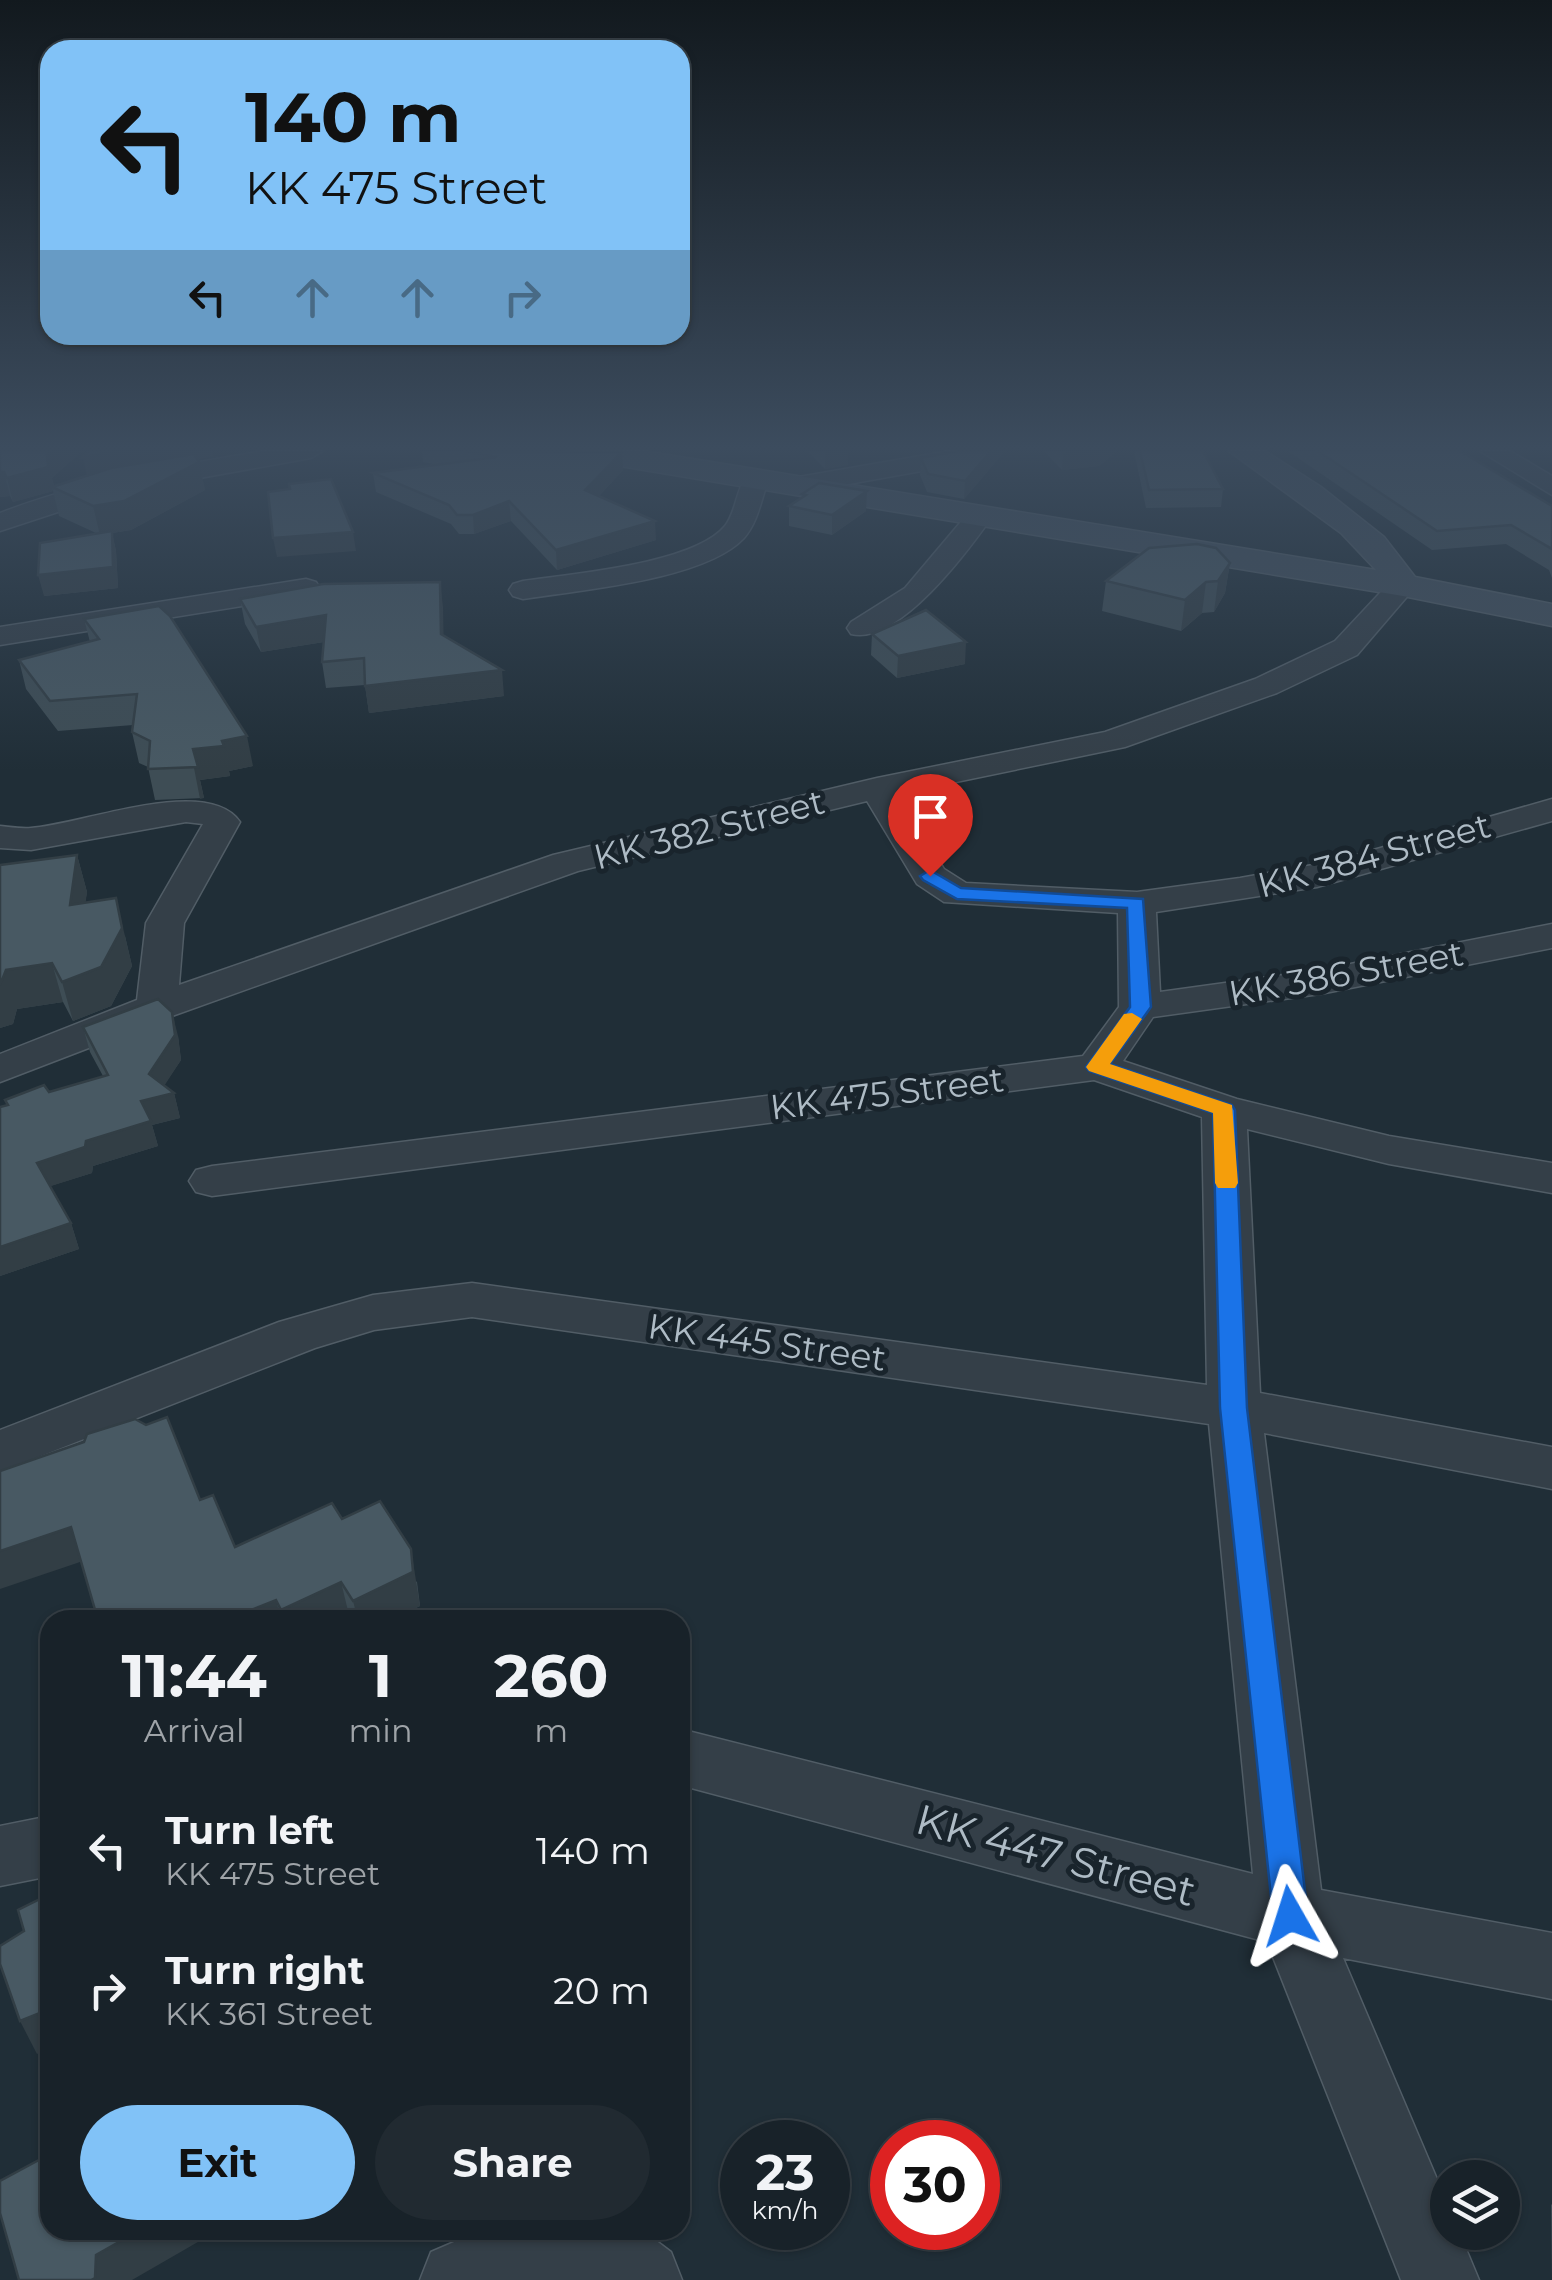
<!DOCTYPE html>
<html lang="en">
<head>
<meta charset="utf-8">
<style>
  :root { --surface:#182229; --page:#212a31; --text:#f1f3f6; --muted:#9fa4a8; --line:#363f46; --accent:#81c2f7 }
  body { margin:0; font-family:Montserrat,sans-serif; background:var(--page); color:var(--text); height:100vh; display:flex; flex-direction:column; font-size:38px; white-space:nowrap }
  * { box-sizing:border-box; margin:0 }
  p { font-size:32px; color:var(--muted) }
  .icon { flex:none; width:55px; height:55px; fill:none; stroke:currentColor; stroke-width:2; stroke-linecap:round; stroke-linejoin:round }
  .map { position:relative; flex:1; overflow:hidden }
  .details { position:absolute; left:40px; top:1610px; width:650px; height:630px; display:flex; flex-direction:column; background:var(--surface); border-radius:30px; box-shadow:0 2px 8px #0004,0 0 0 2px var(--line) }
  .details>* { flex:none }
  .top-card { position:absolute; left:40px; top:40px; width:650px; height:305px; border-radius:30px; box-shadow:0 2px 8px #0004,0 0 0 2px var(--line); background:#81c2f7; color:#111; overflow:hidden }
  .tools { position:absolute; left:1430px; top:2160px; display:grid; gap:20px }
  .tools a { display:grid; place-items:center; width:90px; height:90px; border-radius:50%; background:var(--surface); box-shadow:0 2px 8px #0004,0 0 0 2px var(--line); font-size:50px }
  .speed { position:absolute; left:720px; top:2120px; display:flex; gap:20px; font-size:50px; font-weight:700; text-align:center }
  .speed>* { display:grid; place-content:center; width:130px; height:130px; border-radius:50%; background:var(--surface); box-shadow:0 2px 8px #0004,0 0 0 2px var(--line); line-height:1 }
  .speed small { font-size:25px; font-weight:400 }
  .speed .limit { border:15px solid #d22; background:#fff; color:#111 }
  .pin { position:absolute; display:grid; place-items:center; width:85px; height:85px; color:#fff; margin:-102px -42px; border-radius:50% 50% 50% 0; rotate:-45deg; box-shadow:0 0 10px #0007 }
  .pin .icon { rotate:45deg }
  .me { position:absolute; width:110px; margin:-55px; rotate:354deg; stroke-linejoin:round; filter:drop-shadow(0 0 8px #0008) }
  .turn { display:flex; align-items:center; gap:35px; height:210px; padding:0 40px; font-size:45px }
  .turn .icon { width:130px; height:130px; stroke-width:2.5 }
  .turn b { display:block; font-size:70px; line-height:85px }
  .lanes { display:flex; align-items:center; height:95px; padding:0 40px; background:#0003; justify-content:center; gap:50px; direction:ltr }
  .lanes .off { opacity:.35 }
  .eta { display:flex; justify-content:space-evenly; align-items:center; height:170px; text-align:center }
  .eta b { font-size:60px; font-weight:700; line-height:70px }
  .cta { display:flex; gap:20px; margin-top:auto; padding:20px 40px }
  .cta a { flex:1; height:115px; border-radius:60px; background:var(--accent); color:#111; font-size:40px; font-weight:700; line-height:115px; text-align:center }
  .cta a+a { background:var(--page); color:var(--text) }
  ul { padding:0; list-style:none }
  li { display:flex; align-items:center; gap:30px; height:140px; padding:0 40px }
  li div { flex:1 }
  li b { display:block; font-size:38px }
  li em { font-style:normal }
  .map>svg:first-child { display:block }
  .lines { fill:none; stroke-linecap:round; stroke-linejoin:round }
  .street-casing { stroke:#515d66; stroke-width:3 }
  .secondary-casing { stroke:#515d66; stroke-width:3 }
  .street { fill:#343f48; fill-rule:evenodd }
  .secondary { fill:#424f5b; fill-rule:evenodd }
  .wall { fill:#3e4d55 }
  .shaded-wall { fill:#323e45 }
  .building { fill:#485963; stroke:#323e45; stroke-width:2.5 }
  .route { fill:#1a73e8; stroke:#114b97; stroke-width:2.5 }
  .slow { fill:#f59e0b }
  .labels { text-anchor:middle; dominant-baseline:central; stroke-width:10; stroke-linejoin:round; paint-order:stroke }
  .street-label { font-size:35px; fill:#aebbc5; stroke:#19242c }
  .near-street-label { font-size:42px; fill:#aebbc5; stroke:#19242c }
</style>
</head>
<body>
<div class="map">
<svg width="1552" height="2280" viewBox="0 0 1552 2280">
  <rect width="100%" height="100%" fill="#202e37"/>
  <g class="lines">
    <defs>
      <g id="street">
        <path d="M264,451h59l-12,7 -195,35 -116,38v-18c85,-33 175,-47 264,-62z"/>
        <path d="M949,451l46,2 -12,7 -190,34 -13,-8 13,-8z"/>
        <path d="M1480,451h30l42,25v19z"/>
        <path d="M755,473l13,8c-7,19 -10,41 -24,57 -39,42 -165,52 -221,61l-10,-3 -4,-6 4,-6 10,-3c48,-7 171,-17 202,-55 11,-14 11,-35 21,-50z"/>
        <path d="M979,509l13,8c-24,34 -94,129 -141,117l-4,-6 4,-6 54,-34 65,-77z"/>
        <path d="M1403,576l10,3 4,6 -60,70 -80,38 -152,54 -227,47 46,75 22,14 171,9 103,-14 95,-17 217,-62v22l-235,66 -161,25 4,80 160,-22 232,-46v24l-232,46 -167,23 -30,44 114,38 152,37 163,27v30l-163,-29 -142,-35 13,264 292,54v42l-288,-56 57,457 231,43v66l-209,-41 105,247v27h11l20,48h-78l-134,-338 -587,-157v-56l573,145 -44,-450 -737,-107 -98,13 -59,18 -315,124v-42l279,-108 94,-27 99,-12 735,102 -5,-268 -108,-37 -882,116 -16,-4 -7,-11 7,-11 16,-4 871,-110 36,-49 -1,-94 -174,-11 -27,-18 -50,-83 -289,70 -406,145 -172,66v-28l137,-54 9,-77 57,-99 -17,-2 -155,28 -31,-2v-22c10,1 21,3 31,2 50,-3 176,-54 209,-6l-56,101 -5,62 374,-130 324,-77 228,-46 150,-53 80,-38 58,-62z"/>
        <path d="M306,579l10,3 4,6 -4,6 -316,51v-18z"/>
        <path d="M50,1816v60l-50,10v-60z"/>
        <path d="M482,2230h160l29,22 11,28h-262l11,-28z"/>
      </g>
      <path id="secondary" d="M569,451h74l733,119 -35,-37 -112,-82h36l56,36 63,50 31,40 137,27v22l-149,-30 -819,-136 -11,-3z"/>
    </defs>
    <use href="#street" class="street-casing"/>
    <use href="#secondary" class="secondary-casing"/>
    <use href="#street" class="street"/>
    <use href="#secondary" class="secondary"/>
  </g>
  <g class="wall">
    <path d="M0,451h82l-30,27 2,8 33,-10 2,-25h123l1,5 -16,3 8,31 -74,40 -19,3 4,18 2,37 -74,8 52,-63 -37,-17 -6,-25 -40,11 -3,-6 -10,1z"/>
    <path d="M422,451l200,1 1,18 -24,26 57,44 -99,30 -46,-49 -37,13h-15l-8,-10 -75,-32 -3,-19 65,-8 -15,-3z"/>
    <path d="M807,451h41v14l-23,4z"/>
    <path d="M958,451h47l-41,48 -37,-7 -7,-17 1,-17z"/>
    <path d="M1044,451h73l-18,15 -37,4z"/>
    <path d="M1134,451h69l20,38 -2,18 -75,1z"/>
    <path d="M1288,451h172l92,55v72l-3,-8 -43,-26 -74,6z"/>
    <path d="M802,494l64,17 -34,24 -43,-9v-20l13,-9z"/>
    <path d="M1230,563l-5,30 -11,19 -12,1 -21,18 -79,-20 4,-30z"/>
    <path d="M240,599l203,8v28l61,61 -135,17 -4,-28 -39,3 -4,-26 2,-20 -63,10 -16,-28z"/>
    <path d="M84,619l169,147 -24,5 1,5 -30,4 4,18 -49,2 -7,-33 -9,-4 -7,-31 1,-7 -75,6 -32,-42 -7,-29 71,-18z"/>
    <path d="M872,634l93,30 -68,14 -26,-23z"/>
    <path d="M77,855l10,37 -2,11 40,33 7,30 -21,40 -38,15 -10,-19 -46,7 -4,15 -13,4v-163z"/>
    <path d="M83,1027l95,9 3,24 -17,25 10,8 6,25 -28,7 6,21 -65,20 -1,7 -42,13 21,37 8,26 -79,27v-169l103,-31 -13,-24z"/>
    <path d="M200,1500l35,47 107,-28 75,63 3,24 -29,14h-39l-3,-5 -10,5h-241l-17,-59z"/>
    <path d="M1552,2204v76l-1,-75z"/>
  </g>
  <g class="shaded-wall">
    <path d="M50,451h32l-30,27 2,13 -2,-4 1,4 -40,11 -6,-24z"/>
    <path d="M113,451h99l1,5 -125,25 -5,-24z"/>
    <path d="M825,451h23v14l-23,4z"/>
    <path d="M991,451h14l-41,48 1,-18z"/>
    <path d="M1074,451h43l-18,15 -37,4 1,-17z"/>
    <path d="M622,452l1,18 -36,39 -2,-19z"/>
    <path d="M199,462l6,28 -74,40 -19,3 4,18 2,37 -74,8 -6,-21 62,-40 -7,-29z"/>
    <path d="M0,472h4l6,24 -10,1z"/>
    <path d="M867,491l-1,20 -34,24v-20z"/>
    <path d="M509,501l2,20 -37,13 -1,-19z"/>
    <path d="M655,521l1,19 -99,30 -1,-20z"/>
    <path d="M353,532l3,19 -79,6 -4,-19z"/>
    <path d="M1230,563l-5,30 -11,19 4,-31z"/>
    <path d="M440,582l3,25 1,53 -3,-26z"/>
    <path d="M1206,582l-4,31 -21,18 4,-31z"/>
    <path d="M326,615l4,26 -69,11 -5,-25z"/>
    <path d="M966,642l-1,22 -68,14 1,-22z"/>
    <path d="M502,670l2,26 -135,17 -4,-27z"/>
    <path d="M247,736l6,30 -24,5 1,5 -30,4 4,18 -4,1 -6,-31 -1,-19 29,-8z"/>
    <path d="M77,855l10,37 -7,51 -10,-38z"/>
    <path d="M116,898l16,68 -21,40 -38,15 -11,-39z"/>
    <path d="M52,963l11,39 -46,7 -4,15 -13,4v-43l6,-15z"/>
    <path d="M172,1012l6,24 3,24 -24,37 17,-4 6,25 -28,7 6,21 -65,20 -1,7 -47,15 -8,-25 49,-22 55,-40z"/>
    <path d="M71,1223l8,26 -79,27v-29z"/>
    <path d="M71,1527l12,34 -83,28v-38z"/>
    <path d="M411,1549l9,57 -29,14h-33l-5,-19z"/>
    <path d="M341,1582l8,33 -10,5h-55l-3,-10z"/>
    <path d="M276,1600l5,20h-55z"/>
    <path d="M50,2009v39l-13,6 -17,-33z"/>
    <path d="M140,2230h68l2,5 -78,45h-41l5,-25z"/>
  </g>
  <g class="building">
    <path d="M0,451h50l-3,3 1,13 -41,11 -3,-6h-4z"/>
    <path d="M89,451h24l-30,6z"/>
    <path d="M464,451l158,1 -37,38 70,31 -99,29 -47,-49 -36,14h-16l-8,-10 -76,-32 124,-16z"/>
    <path d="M958,451h33l-26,30 -37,-7 -7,-16z"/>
    <path d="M1140,451h63l20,38 -74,1z"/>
    <path d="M1318,451h142l92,55v43l-41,-24 -74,6z"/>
    <path d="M194,454l5,8 -75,39 -31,5 -41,-19 59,-19z"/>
    <path d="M331,479l22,53 -80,6 -5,-46 22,-3 -1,-5z"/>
    <path d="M819,483l48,8 -35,24 -43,-9 17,-11 -4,-1z"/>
    <path d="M112,531l1,36 -75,8 2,-32z"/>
    <path d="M1197,544l19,4 14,15 -12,18 -12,1 -21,18 -79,-19 43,-33z"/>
    <path d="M440,582l1,52 61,36 -137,16 -1,-28 -42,4 4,-47 -70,12 -16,-28 83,-15z"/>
    <path d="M159,606l11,10 77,120 -25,5 2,5 -31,3 5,18 -50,2 2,-28 -18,-9 5,-38 -87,7 -31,-41 80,-21 -15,-20z"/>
    <path d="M926,610l40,32 -68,14 -26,-22z"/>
    <path d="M77,855l-7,50 46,-7 6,30 -21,39 -39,15 -10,-19 -46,7 -6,15v-120z"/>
    <path d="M158,999l14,13 3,23 -26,39 25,19 -33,8 10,20 -65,20 -1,6 -48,16 34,60 -71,24v-140l8,-2 -3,-5 39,-15 5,7 59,-17 -25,-48z"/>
    <path d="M167,1417l33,83 13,-5 22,52 97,-44 10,16 38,-18 31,48 2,23 -60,29 -12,-19 -60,28 -5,-10 -50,20h-128l-27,-93 -71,24v-80l84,-29 3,-8 48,-15 11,6z"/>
    <path d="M50,1894v115l-30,12 -20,-57v-18l24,-15 -6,-21z"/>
    <path d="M50,2154v76h90l-44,25 -1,23 -4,2h-72l-19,-67v-32z"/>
  </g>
  <linearGradient id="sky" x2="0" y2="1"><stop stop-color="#12191e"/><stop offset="0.58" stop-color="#3c4c5e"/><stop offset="1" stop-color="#3c4c5e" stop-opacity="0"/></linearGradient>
  <rect width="1552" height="771" fill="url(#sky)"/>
  <path class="route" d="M930,870l31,18 182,11 8,108 -41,57 122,41 3,5 12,298 61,508 -5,12 -13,4 -12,-4 -5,-12 -53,-508 -7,-295 -124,-42 -3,-4 44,-60 -3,-99 -170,-9 -34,-19 -3,-4z"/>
  <path class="slow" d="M1132,1013l10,6 -32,45 122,41 6,78 -3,5h-17l-3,-5 -2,-70 -124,-42 -3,-4 38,-53z"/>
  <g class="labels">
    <g class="street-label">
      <text transform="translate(709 829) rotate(-14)">KK 382 Street</text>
      <text transform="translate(1374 855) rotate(-15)">KK 384 Street</text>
      <text transform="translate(1346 973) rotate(-10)">KK 386 Street</text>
      <text transform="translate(887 1093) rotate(-7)">KK 475 Street</text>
      <text transform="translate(767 1342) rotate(8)">KK 445 Street</text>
    </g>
    <g class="near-street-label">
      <text transform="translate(1056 1855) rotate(15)">KK 447 Street</text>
    </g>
  </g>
</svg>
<div class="tools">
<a><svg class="icon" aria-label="layers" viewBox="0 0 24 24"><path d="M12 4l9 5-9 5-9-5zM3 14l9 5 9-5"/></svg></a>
</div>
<div class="speed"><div>23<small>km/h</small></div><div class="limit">30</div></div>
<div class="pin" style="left:930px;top:876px;background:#d93025"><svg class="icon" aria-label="arrive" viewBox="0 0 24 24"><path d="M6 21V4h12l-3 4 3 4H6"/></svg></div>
<svg class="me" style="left:1290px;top:1916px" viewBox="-20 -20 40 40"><path d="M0-17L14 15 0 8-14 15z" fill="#1a73e8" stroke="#fff" stroke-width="4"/></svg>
<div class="top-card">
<div class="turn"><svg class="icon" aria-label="left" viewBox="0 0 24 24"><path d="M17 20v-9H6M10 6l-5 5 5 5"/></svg><div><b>140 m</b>KK 475 Street</div></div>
<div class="lanes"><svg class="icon" aria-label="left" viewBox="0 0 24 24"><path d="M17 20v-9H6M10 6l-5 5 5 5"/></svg><svg class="icon off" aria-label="ahead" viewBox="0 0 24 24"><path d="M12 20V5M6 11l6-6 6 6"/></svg><svg class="icon off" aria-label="ahead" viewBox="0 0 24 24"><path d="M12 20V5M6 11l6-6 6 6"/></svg><svg class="icon off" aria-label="right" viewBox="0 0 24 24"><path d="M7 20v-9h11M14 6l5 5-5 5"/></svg></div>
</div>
<section class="details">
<div class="eta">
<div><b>11:44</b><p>Arrival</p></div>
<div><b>1</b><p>min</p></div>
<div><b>260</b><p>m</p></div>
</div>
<ul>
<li><svg class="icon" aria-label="left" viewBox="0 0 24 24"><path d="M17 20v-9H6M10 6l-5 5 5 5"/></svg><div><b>Turn left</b><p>KK 475 Street</p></div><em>140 m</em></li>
<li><svg class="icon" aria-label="right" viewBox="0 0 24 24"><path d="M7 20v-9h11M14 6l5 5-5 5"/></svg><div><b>Turn right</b><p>KK 361 Street</p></div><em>20 m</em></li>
</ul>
<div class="cta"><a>Exit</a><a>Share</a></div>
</section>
</div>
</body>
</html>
